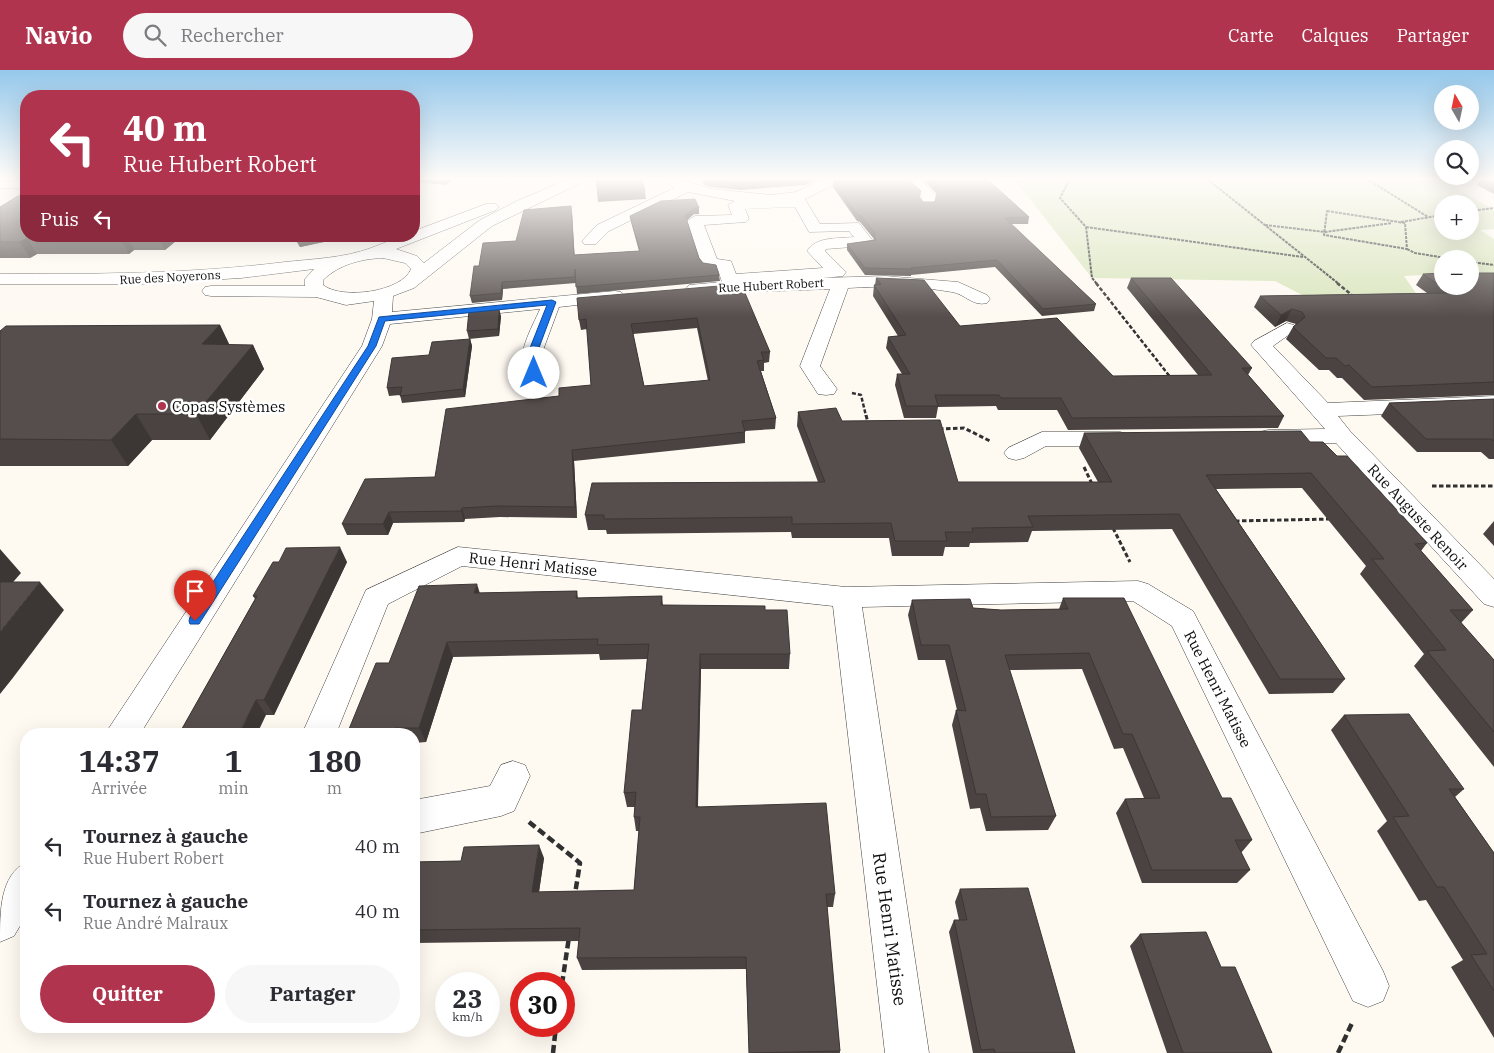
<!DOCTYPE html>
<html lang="fr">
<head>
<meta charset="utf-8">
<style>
  :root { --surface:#fff; --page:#f7f7f7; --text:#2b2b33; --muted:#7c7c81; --accent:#b1344e }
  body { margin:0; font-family:"IBM Plex Serif",serif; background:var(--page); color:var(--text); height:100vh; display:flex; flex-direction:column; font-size:19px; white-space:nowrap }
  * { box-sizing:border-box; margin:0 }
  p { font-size:16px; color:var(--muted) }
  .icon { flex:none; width:28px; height:28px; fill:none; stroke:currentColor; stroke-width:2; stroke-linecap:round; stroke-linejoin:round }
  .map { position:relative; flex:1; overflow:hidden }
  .panel { position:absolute; left:20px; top:658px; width:400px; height:305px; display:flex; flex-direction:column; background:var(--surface); border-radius:20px; box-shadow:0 5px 20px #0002 }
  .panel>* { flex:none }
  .top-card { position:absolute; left:20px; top:20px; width:400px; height:152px; border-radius:20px; box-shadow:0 5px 20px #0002; background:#b1344e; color:#fff; overflow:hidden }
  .needle { width:32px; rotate:351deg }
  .controls { position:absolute; left:1434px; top:15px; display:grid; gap:10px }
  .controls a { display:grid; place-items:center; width:45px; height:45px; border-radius:50%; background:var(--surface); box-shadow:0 5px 20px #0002; font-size:25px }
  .speed { position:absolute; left:435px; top:902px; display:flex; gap:10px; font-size:25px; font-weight:700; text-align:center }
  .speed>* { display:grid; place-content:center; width:65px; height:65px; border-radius:50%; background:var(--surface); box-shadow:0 5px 20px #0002; line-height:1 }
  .speed small { font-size:12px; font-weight:400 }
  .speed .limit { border:8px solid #d22; background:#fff; color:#111 }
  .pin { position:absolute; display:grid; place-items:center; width:42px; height:42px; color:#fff; margin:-51px -21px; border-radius:50% 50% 50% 0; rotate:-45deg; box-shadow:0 0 5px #0007 }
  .pin .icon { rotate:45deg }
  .me { position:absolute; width:55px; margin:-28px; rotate:0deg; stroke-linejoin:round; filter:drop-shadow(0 0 4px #0008) }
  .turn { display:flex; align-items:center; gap:18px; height:105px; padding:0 20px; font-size:22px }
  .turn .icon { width:65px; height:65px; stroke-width:2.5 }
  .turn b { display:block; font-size:35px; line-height:42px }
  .then { display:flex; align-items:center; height:48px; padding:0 20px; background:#0003; gap:10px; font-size:19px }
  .eta { display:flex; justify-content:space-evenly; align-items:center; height:85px; text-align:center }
  .eta b { font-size:30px; font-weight:800; line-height:35px }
  .action { display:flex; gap:10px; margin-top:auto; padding:10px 20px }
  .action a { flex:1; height:58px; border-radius:30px; background:var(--accent); color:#fff; font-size:20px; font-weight:800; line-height:58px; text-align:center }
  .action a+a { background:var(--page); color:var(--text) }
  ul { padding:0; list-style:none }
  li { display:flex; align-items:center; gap:15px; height:65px; padding:0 20px }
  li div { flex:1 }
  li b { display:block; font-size:19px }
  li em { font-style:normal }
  header { display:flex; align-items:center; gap:30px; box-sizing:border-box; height:70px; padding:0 25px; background:var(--accent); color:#fff }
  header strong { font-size:24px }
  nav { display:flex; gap:28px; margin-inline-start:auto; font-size:18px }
  .search { width:350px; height:45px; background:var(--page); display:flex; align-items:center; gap:12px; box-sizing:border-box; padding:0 18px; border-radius:28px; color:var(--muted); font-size:19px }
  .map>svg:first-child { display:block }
  .green { fill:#d9e5bd; fill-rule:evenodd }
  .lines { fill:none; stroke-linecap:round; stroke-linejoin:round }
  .minor-casing { stroke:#414141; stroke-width:1 }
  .path-far3 { stroke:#303030; stroke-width:2; stroke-dasharray:3 1; stroke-linecap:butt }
  .path-far2 { stroke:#303030; stroke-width:2.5; stroke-dasharray:4 2; stroke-linecap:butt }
  .path-far1 { stroke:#303030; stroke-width:3; stroke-dasharray:4.5 2.5; stroke-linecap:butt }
  .path { stroke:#303030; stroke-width:4.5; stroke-dasharray:8 4; stroke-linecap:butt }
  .minor { fill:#fff; fill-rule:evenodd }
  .wall { fill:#4a4341; fill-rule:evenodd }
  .shaded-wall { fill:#3c3735 }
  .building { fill:#564e4c; stroke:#3c3735; fill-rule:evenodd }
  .route { fill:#1a73e8; stroke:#114b97 }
  .poi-dot { fill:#b1344e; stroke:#fff; stroke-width:2 }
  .labels { text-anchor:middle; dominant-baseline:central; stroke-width:5; stroke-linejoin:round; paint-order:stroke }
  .far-street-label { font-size:12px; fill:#0e0e0e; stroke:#fff }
  .poi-label { font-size:15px; fill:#0e0e0e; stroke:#fff; text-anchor:start }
  .street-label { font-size:15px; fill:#0e0e0e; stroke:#fff }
  .near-street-label { font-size:18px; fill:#0e0e0e; stroke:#fff }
</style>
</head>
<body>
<header>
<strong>Navio</strong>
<div class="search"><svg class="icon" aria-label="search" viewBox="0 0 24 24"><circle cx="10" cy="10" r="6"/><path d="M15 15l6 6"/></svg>Rechercher</div>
<nav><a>Carte</a><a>Calques</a><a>Partager</a></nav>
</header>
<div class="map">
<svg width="1494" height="983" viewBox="0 0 1494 983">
  <rect width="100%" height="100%" fill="#fef9f1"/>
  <path class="green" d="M1014,109h427l53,31v19l-14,1 14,9v34l-24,1v-15h-28v15l-38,2 16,23h-110l-35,-18 -183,-3zM1442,134h28v27h-28z"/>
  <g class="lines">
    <defs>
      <g id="minor">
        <path d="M569,109h20l-97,47 -78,62 -21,8 -1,16 223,-21 6,1 3,4 -3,4 -62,7 -17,46 2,20 -3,4 -7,2 -7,-2c-14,-19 5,-49 13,-68l-150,15 -8,22 -242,388h-35l257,-388 10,-27 2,-18 -28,4 -30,-8 -105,-1 -6,-1 -3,-4 3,-4 6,-1h94v-7l9,-10 -73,9 -102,6h-139v-10c95,0 190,0 285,-12 28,-3 59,-4 86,-14 14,-5 26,-12 43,-12v-5l72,-27h10l3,3 -3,3 -100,39 21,7 7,7 56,-43 37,-19zM383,188l22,5 6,6c-9,23 -69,31 -88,16v-5c17,-16 38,-21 60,-22z"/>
        <path d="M660,109h19l33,10 59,6 25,-3 27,-13h22l-40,20 15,25 39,-1 14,18 -8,5 -39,3 -1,2 21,21 -3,4 -20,2 62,-2 73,6 29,13 3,4 -3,4c-14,4 -22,-9 -35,-11 -34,-6 -70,-6 -104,-4l-28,78 17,23 -3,5 -8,1 -8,-1 -18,-28 30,-77 -135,5 -6,-1 -3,-4 3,-4 33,-3 -4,-12 -14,-2 -3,-4 -14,-43 8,-5 37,-1 -4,-10 7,-4 -47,-9 -79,39 -13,13h-12l-2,-3 15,-16 77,-37zM795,137l14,25 40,-1 5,6c-17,2 -37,-1 -47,14l16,17 -87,6 -5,-13 -14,-2 -13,-34 42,-3 3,-3 -4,-10z"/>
        <path d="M896,109h24l16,17 -3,11h-10l-3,-3 2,-7 -12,-12 -12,-3z"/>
        <path d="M5,111h21v8l-26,-1v-6z"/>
        <path d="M1287,253l7,2 3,4 -24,17 55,57 166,-7v14l-156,6 12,15 144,148v28l-10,-3 -148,-161 -68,1 -8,-2 -4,-5 4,-5 8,-2 57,-1 -74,-84 3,-4z"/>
        <path d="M1042,362h78l8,2 4,5 -4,5 -8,2h-74l-22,12 -8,2 -8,-2 -4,-5 4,-5z"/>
        <path d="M458,477l388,40 292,-6 10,3 45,27 190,360 6,15 -6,15 -15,6 -15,-6 -181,-375 -39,-25 -271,6 67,446h-44l-52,-447 -371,-40 -74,38 -52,130h-34l64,-144z"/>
        <path d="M513,691l12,4 5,11 -16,35 -13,5 -87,18v-34l76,-14 11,-21z"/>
        <path d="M26,792v54l-12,20 -14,6c0,-32 0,-66 26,-80z"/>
      </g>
    </defs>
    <use href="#minor" class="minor-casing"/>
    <g class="path-far3">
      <path d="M1070,109l-10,19 26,29 6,51 5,6"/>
      <path d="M1207,109l132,105"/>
      <path d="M1367,109l61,38"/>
      <path d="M1327,141l78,12 2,26 -83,-14z"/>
      <path d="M1470,141l24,-3"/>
      <path d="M1401,152l41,-7"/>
      <path d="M1265,155l60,7 67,-9"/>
      <path d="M1086,157l217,30"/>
      <path d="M1407,179l8,4 37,6"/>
      <path d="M1470,192l24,3"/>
    </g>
    <g class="path-far2">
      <path d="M1096,213l75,95"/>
      <path d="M1337,213l16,13"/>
      <path d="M852,323l9,2 5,21"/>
    </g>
    <g class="path-far1">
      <path d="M866,345l2,8"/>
      <path d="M939,359l25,-1 26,13"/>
      <path d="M1084,397l9,19"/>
      <path d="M1432,416h62"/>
      <path d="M1235,451l96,-2"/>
      <path d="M1113,458l17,34"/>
    </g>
    <g class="path">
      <path d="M529,752l51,41 -5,31"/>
      <path d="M562,914l7,-47"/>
      <path d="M553,983l3,-27"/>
      <path d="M1338,983l15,-32"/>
    </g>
    <use href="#minor" class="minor"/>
  </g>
  <g class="wall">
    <path d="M414,109h39l-7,6 -32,-3z"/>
    <path d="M596,109l49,13 1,7 -48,3z"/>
    <path d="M702,109h117l-14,6 -64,5 -29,-3 -8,-2z"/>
    <path d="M922,109h65l42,38 -1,7h-17l85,80 -2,7 -52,5 -47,-49 -84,8v1l-46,-1 -18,-25v-6l26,-4 1,-1 -14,-17 -3,-1 -24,-34v-6l87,17 3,4h12l2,-8z"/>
    <path d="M1481,109h13v15l-17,-9z"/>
    <path d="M0,137l26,29h156l-17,14h-31l-5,4h-92l-7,4h-30z"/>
    <path d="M572,143l2,42 65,-4 -8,-29 -1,-6 69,-2h-5l-7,6 12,38 4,5 16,12 1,6 -143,13 -1,-11 -73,6 -1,11 -30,3 -2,-7 9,-30 37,-25z"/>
    <path d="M293,166h59l-52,11z"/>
    <path d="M1494,203v122l-130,5 -22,-22h-5l-8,-8h-10l-33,-31 7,-12 3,-3 -10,-3 -11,6 -21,-20 6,-11 167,-3 -11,-8 7,-11z"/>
    <path d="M876,208l84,48 153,50 85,-1 -71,-87 4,-10 121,90 -4,7 36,41 -6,12 -210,2 -11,-20h-59l-2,-4 -58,1 -2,11h-32l-9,-33 2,-11h5l-16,-26 2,-11 10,-1 -25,-40 1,-11h1z"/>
    <path d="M734,224l36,58 -1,10 -5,1v8h-3l15,47 -1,11 -30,2v12l-171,18 3,57 -77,-1 -35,2 -1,3 -71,1 -5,12h-41l-5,-11 93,-47 124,-81 32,-11 -4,-56 -6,1 -2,-10zM697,258l11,53 -64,5 -11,-52z"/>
    <path d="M501,246l-2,20 -30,3 -2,-8z"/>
    <path d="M220,255l9,20h24l11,24 -54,71h-58l-24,26h-128v-135z"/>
    <path d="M470,269l2,7 -7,51 -63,6 -2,-8 -11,1 -2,-8 42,-33z"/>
    <path d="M1494,329v60h-5l-8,-7h-64l-36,-36 8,-13z"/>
    <path d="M798,342l44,9 116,61h140l-19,-34 5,-15 226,9 27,14 90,87 -6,8 52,59 -12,13 33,37v107l-80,-101 10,-12 -64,-80 6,-8 -64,-78 -86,1 129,190 -12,14 -64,1 -97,-165 -140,2 -4,11 -58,1 -1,4h-24l-2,9h-51l-3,-18h-97l-1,-6 -184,2 -1,-4h-18l-3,-15 233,-33 -21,-56z"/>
    <path d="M1494,451v25l-11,-12z"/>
    <path d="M279,492h68l-73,153h-8l-87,19 76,-135 -2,-3z"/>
    <path d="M577,521l1,7 84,-2 1,9 102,5 25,44 -1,15h-88l-3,137 137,88 -2,13h-6l13,146h-91l-3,-84 -164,1 -5,-12 2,-17 -165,2v-81l47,-1 83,-3 -5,34 95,-2 5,-59h-3l-2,-14 1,-10h-8l-3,-14 18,-83 5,-51 -47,1 -1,-6 -146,3 -27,85 -12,1v-9h-67l42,-71 91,-70z"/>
    <path d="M1063,528l159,200 30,42 -11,13 9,17 -13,13h-95l-26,-70 9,-14 19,-1 -21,-50 -9,1 -32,-80 -73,1 47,146 -8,14 -62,1 -6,-23 -10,1 -18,-84 4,-15h1l-12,-50h-27l-10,-45 4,-15 61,8 28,2 58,-1z"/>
    <path d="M1344,645l120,74 -9,8 39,56v185l-43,-71 12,-7 -37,-60 -7,1 -42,-70 10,-10 -56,-91z"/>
    <path d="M960,819l115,164h-102l-24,-121 5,-12h5l-4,-18z"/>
    <path d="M1140,864l81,33 51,86h-105l-37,-107z"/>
  </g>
  <g class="shaded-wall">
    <path d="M444,109h9l-7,6z"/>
    <path d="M806,109h13l-14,6z"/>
    <path d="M571,136l1,7 3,49 -1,-7z"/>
    <path d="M694,138h5v6h-5l-9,8v-7z"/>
    <path d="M122,166h5l7,14 -5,4 -9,-16z"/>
    <path d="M158,166h24l-17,14z"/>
    <path d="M295,166h57l-52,11z"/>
    <path d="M27,168l10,16 -7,4 -10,-16z"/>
    <path d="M502,212l1,7 -1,11 -1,-7z"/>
    <path d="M499,238l2,8 -2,20 -1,-7z"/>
    <path d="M1292,239l-6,12 -11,6 6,-12z"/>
    <path d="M220,255l12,25 -30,-6z"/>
    <path d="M470,269l2,7 -7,51 -2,-8z"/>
    <path d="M253,275l11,24 -54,71 -14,-26z"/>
    <path d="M136,344l16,26 -24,26 -17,-26z"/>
    <path d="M572,380l2,11 3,57 -2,-11z"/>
    <path d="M462,438l3,11 -1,3 -3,-11z"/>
    <path d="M389,442l4,11 -5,12 -5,-11z"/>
    <path d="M340,477l7,15 -73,153 -10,-15z"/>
    <path d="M0,479l21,24 -21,24z"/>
    <path d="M40,512l24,28 -52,69 -12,15v-62z"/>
    <path d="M477,514l5,16 -8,-7z"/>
    <path d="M447,572l6,15 -27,85 -7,-14z"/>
    <path d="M700,584l1,15 -4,152 -1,-14z"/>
    <path d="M256,630l10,15 -9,19h-18z"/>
    <path d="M395,658l3,6h-5z"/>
    <path d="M539,775l5,13 -7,47 -5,-13z"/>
  </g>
  <g class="building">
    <path d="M596,109h46l3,13 -47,3z"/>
    <path d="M705,109h101l-65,5 -29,-3z"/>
    <path d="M837,109h67l6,2 11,10 -2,6 4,5h12l3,-13 -9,-10h58l42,38 -24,1 91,86 -53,5 -46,-49 -86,8 1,1 -47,-1 -18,-24 29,-4 -2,-3 1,-4 -14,-17 -3,-1 -25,-34z"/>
    <path d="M1486,109h8v4z"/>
    <path d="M26,121v45h96l-2,2h-93l-7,4h-20v-35z"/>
    <path d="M695,129l4,9h-5l-9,7 14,43 4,5 13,2 3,10 -143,12 -1,-18v8l-73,5 -1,11 -31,3 4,-30h5l4,-23 33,-2 8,-31 47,-4 3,49 66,-4 -10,-35 31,-15z"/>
    <path d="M1442,203v13h28v-13h24v109l-122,5 -23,-22 -4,1 -9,-8h-10l-33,-31 12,-10 -3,-5 -10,-3 -11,6 -21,-19 190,-3 -27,-19z"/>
    <path d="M876,208l48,2 36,46 97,-8 56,58 99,-1 -81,-97h40l81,90h-10l42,48 -212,2 -11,-20h-60l-2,-3h-64l3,11h-32l-9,-32h13l-22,-37 18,-2 -32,-50 7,-1z"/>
    <path d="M731,215l3,9 11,-1 25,59h-9l3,8 -7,1 19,57 -34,3 3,11 -173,18 3,57 -78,-1 -35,2 -1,3 -72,1 -6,12h-41l23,-45 70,-2 11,-68 113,-13v-8l32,-3 -5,-66 -7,1 -2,-22zM697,248l13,62 -66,6 -13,-62z"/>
    <path d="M499,238l-1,21 -31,2 2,-20z"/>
    <path d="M220,255l-18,19 51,1 -57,69h-60l-25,26 -111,-1v-108l6,-5z"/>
    <path d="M470,269l-7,50 -63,7 2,-9 -15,1 5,-30 37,-3 3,-13z"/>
    <path d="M1494,329v42l-3,-2h-65l-37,-36z"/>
    <path d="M836,338l6,13 98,-1 18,62h154l-28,-49 217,-2 9,11h13l14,14h10l80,87 -12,1 58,66h-23l44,50v72l-67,-81 19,-1 -74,-91h12l-73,-86 -105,2 139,204h-65l-101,-165 -151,2 5,11 -61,1 1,4h-28l2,9h-52l-4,-18 -99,1v-7l-188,2v-4h-19l7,-32 233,-1 -27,-70z"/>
    <path d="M340,477l-76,153h-8l-17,34h-60l78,-138h-4l20,-34h6l7,-14z"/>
    <path d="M0,512h40l-40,50z"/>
    <path d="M477,514l-3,9 103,-2 -1,7 86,-2 -1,9 104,1v4h22l3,44h-90l-4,153 130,-4 9,91h-9l14,157 -91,2 -3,-96 -169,1 3,-30 -166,2v-68l47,-1 3,-14 75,-2 -7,47 102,-2 6,-73h-6l2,-25 -12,1 8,-83h10l7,-66 -52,1 1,-6 -151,3 -28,86h-24l-2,6h-46l29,-71h13l30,-77z"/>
    <path d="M1063,528h61l98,200h9l21,42h-17l15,30h-98l-27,-71 35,-1 -28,-64h-9l-34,-81 -84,2 51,161 -65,1 -5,-23h-10l-20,-84 10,1 -17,-66h-28l-9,-45 58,-1 3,9 28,2 67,-1z"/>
    <path d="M1409,644l55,75h-15l45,64v138l-23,-36 16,-1 -43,-67h-7l-44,-70 16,-1 -65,-101z"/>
    <path d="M1028,818l47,165h-80l-1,-4 -13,1 -27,-130h13l-7,-31z"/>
    <path d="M1206,862l15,35h14l37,86h-89l-43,-119z"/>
  </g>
  <linearGradient id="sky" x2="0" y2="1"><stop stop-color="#95c8eb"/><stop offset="0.44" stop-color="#fffcf9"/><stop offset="1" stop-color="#fffcf9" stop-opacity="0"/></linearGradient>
  <rect width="1494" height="247" fill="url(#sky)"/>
  <path class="route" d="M552,230l4,2 -19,51 2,20 -5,3 -4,-3 -2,-20 19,-48 -162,16 -9,25 -177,278h-9l-1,-3 1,-4 178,-271 11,-29z"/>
  <circle class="poi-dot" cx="162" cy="336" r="5"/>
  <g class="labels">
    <g class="far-street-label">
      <text transform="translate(170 207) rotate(-3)">Rue des Noyerons</text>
      <text transform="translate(771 215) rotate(-3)">Rue Hubert Robert</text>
    </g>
    <g class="poi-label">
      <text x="172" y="336">Copas Systèmes</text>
    </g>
    <g class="street-label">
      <text transform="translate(1418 447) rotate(47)">Rue Auguste Renoir</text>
      <text transform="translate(533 494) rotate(6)">Rue Henri Matisse</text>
      <text transform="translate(1218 619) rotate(63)">Rue Henri Matisse</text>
    </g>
    <g class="near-street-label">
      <text transform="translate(890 859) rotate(82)">Rue Henri Matisse</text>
    </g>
  </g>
</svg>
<div class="controls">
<a><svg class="needle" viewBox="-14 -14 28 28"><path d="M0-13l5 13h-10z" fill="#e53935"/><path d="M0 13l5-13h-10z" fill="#7c7c81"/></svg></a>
<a><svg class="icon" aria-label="search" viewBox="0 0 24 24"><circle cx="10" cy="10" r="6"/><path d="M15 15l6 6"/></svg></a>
<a>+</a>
<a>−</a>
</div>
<div class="speed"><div>23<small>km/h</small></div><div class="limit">30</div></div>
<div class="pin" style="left:195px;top:551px;background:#d93025"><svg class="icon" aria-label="arrive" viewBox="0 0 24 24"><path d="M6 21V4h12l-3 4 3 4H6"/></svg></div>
<svg class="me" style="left:534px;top:303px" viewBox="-20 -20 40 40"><circle r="19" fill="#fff"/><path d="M0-13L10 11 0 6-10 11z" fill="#1a73e8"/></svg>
<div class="top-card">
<div class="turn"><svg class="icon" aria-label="left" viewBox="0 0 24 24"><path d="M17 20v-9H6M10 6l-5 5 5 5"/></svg><div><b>40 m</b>Rue Hubert Robert</div></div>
<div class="then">Puis<svg class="icon" aria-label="left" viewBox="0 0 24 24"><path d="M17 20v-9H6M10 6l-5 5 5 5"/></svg></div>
</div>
<section class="panel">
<div class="eta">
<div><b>14:37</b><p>Arrivée</p></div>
<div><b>1</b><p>min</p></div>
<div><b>180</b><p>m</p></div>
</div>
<ul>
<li><svg class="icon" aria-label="left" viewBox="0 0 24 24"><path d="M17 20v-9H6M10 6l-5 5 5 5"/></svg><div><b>Tournez à gauche</b><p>Rue Hubert Robert</p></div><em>40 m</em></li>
<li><svg class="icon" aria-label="left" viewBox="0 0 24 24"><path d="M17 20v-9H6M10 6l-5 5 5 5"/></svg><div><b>Tournez à gauche</b><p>Rue André Malraux</p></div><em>40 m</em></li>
</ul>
<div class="action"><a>Quitter</a><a>Partager</a></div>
</section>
</div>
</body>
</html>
